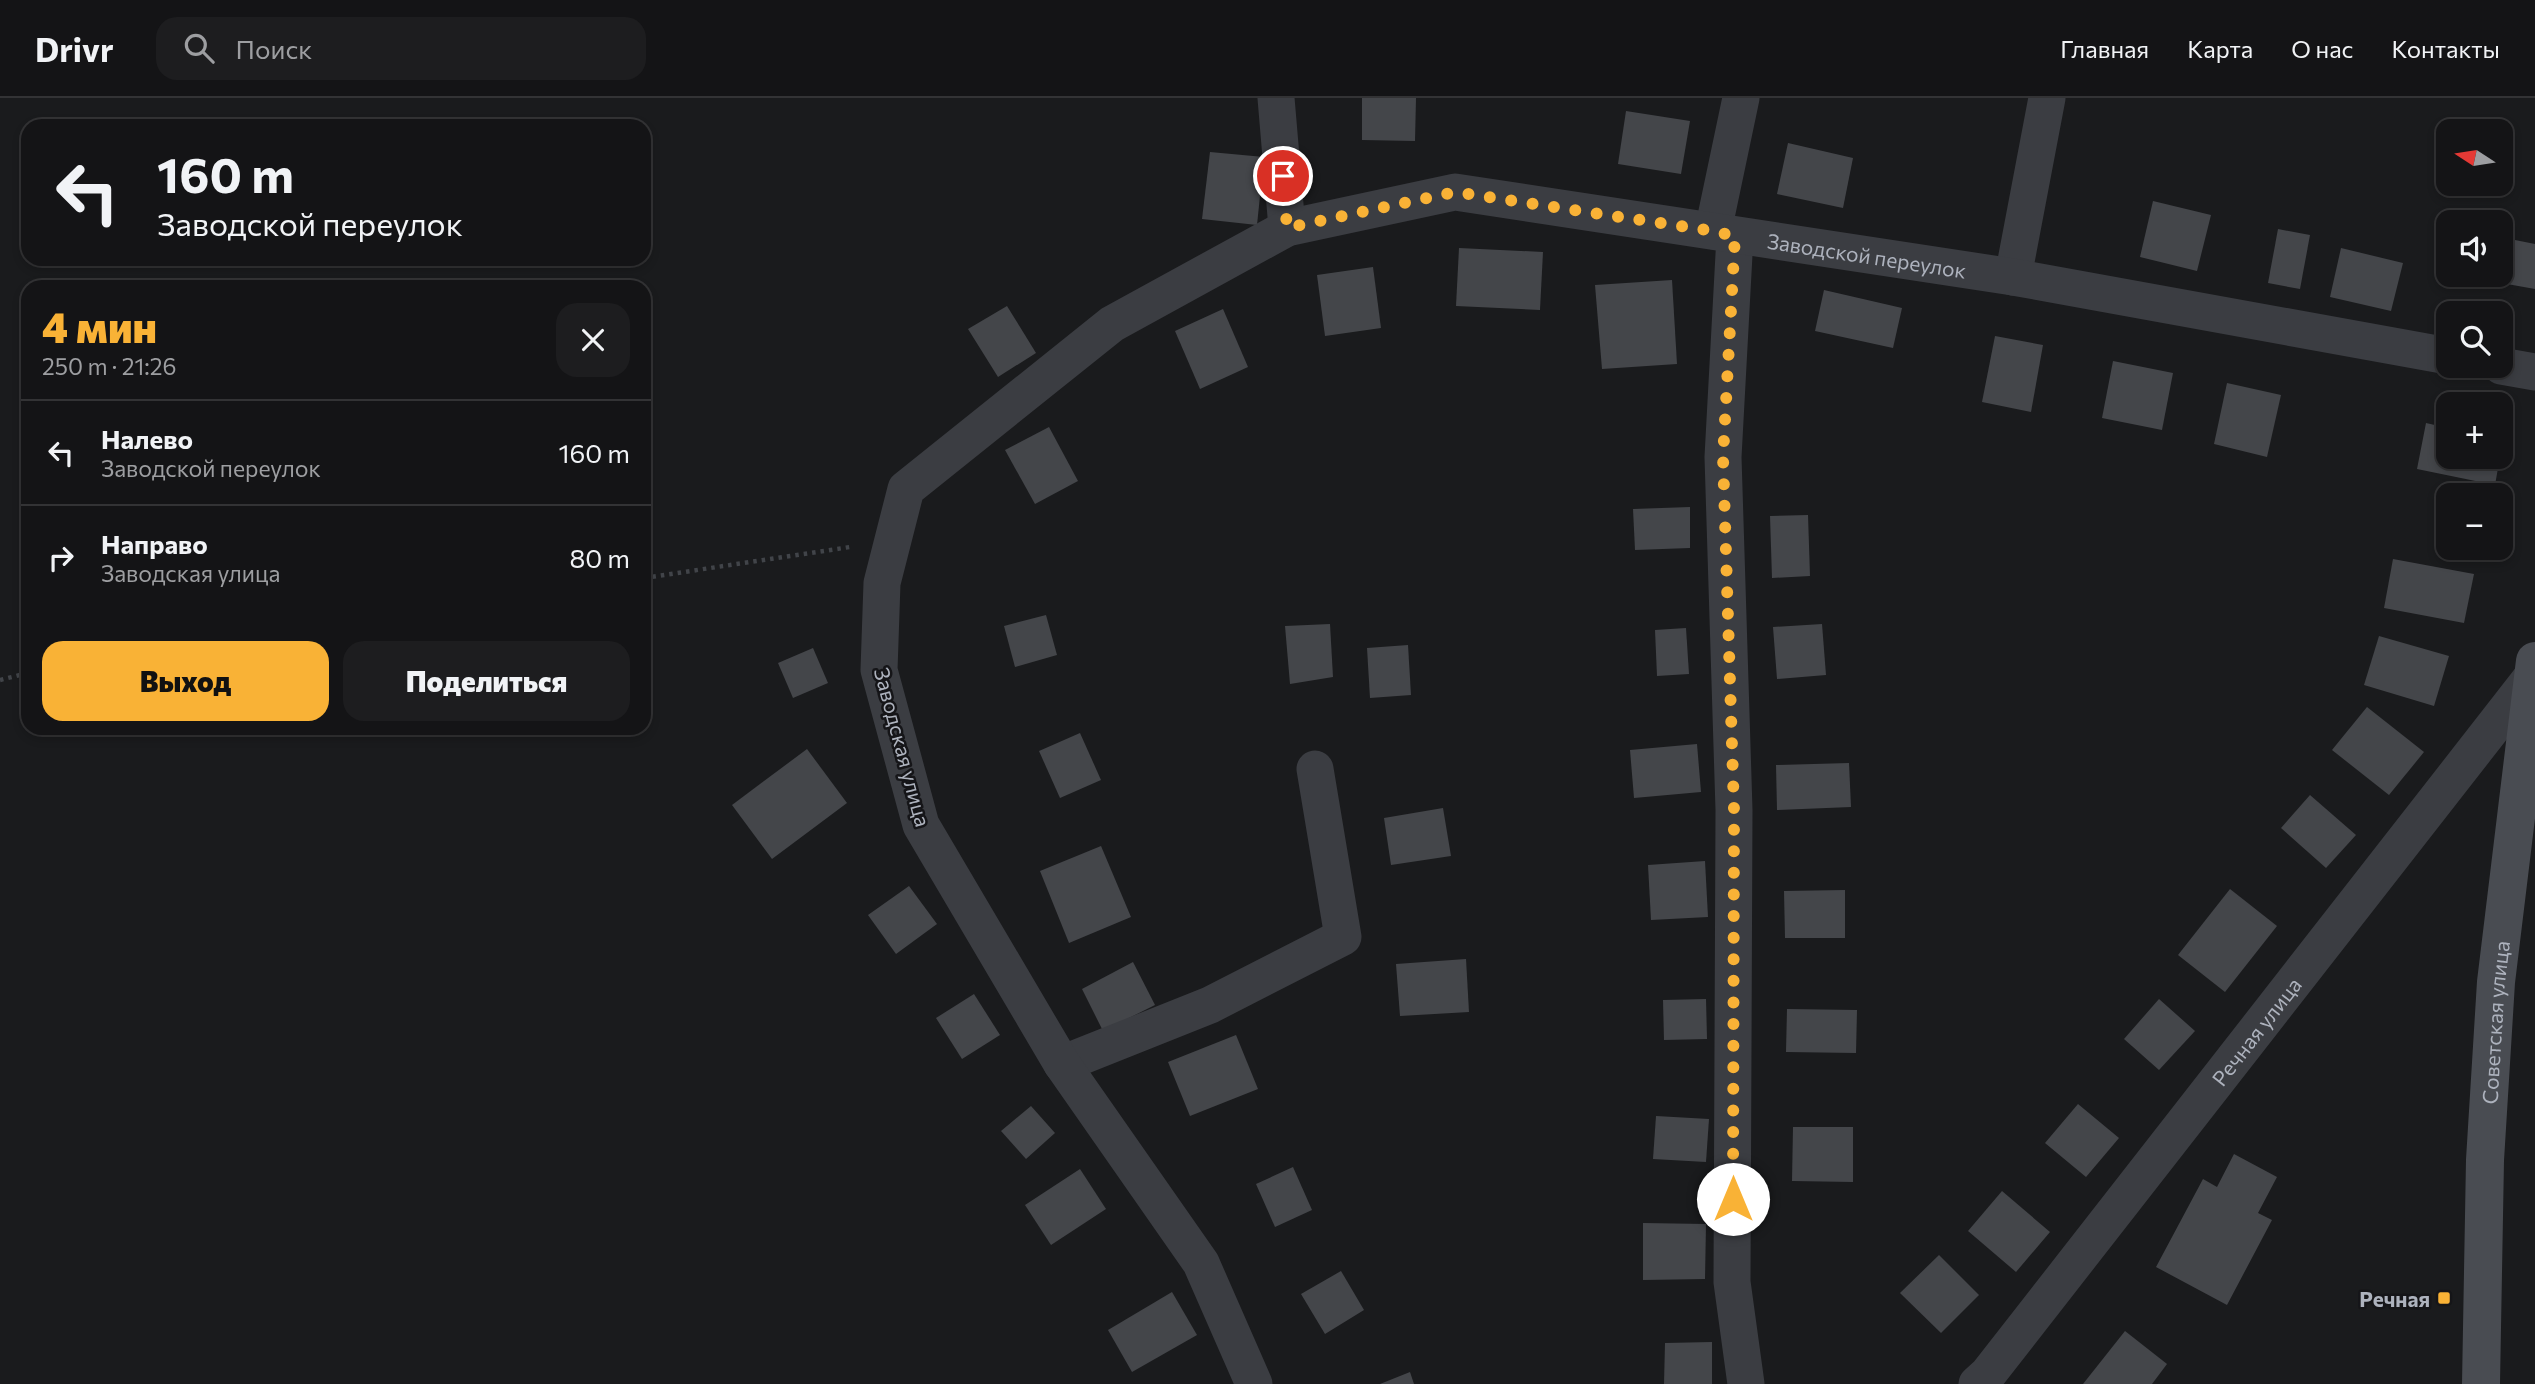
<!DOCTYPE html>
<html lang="ru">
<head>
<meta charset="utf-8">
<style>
  :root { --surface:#141416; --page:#1d1d1f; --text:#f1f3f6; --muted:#9d9ea1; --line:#333335; --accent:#f9b236 }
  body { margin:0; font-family:Commissioner,sans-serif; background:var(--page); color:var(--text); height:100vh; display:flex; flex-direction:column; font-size:26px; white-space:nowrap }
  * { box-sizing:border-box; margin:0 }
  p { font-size:23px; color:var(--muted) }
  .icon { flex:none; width:38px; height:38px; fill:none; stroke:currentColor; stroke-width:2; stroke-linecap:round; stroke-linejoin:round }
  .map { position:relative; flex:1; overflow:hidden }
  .details { position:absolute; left:21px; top:182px; width:630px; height:455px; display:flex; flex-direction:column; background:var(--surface); border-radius:21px; box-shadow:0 4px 10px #0003,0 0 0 2px var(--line) }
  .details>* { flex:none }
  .guide { position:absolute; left:21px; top:21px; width:630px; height:147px; border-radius:21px; box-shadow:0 4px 10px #0003,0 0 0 2px var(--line); background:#141416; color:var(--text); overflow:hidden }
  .needle { width:46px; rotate:282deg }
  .controls { position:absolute; left:2436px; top:21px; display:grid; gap:14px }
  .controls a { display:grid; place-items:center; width:77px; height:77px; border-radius:14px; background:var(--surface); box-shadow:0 4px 10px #0003,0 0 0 2px var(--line); font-size:35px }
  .pin { position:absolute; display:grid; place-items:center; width:60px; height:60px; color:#fff; margin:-30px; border:4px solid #fff; border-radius:50%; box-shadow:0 2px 7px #0007 }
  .me { position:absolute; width:77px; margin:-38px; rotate:0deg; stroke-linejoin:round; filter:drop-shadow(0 0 5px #0008) }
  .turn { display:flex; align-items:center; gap:24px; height:147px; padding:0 21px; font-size:32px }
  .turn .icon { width:91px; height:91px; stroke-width:2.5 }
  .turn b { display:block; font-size:49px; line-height:60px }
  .round { display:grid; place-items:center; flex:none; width:74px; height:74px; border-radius:21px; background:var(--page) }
  .overview { display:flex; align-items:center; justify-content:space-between; height:119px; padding:0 21px }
  h1 { font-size:42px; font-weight:800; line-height:52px; color:var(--accent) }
  .button { display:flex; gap:14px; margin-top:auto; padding:14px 21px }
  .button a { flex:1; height:80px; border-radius:21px; background:var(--accent); color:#111; font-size:28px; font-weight:800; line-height:80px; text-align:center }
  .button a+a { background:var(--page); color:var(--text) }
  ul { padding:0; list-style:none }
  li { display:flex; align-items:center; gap:21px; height:105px; padding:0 21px; border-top:2px solid var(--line) }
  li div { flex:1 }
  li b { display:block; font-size:26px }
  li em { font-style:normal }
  header { display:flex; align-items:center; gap:42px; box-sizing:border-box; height:98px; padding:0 35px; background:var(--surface); border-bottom:2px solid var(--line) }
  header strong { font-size:33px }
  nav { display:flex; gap:38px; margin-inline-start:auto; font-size:24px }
  .search { width:490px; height:63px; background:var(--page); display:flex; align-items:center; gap:18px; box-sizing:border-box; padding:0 24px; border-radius:21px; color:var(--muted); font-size:26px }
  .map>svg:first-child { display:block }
  .building { fill:#44464a }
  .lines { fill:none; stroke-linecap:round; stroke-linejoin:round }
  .path { stroke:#414449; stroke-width:4.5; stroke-dasharray:3.5 5; stroke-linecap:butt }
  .minor { stroke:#3b3d42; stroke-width:37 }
  .secondary { stroke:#494c52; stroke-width:38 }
  .route { stroke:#f9b236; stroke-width:12; stroke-dasharray:0 21.6 }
  .poi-dot { fill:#f9b236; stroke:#151518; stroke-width:2.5 }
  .labels { text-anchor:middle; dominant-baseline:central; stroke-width:5; stroke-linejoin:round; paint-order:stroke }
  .street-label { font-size:21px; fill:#adb2bd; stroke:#151518 }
  .poi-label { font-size:21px; font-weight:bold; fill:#adb2bd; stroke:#151518; text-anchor:end }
</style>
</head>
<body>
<header>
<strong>Drivr</strong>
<div class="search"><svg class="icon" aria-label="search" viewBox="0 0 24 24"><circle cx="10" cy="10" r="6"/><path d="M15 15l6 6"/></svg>Поиск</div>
<nav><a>Главная</a><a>Карта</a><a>О нас</a><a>Контакты</a></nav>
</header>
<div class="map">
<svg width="2535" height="1286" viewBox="0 0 2535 1286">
  <rect width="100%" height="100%" fill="#1a1b1d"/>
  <g class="building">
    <path d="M1362,0h54l-1,43 -53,-1z"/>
    <path d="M1626,13l64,10 -9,53 -63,-10z"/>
    <path d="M1788,45l65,15 -10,50 -66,-14z"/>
    <path d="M1210,54l54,5 -7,68 -55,-6z"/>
    <path d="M2153,103l58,14 -14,56 -57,-14z"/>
    <path d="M2278,131l32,6 -10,54 -32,-6z"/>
    <path d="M2515,142l20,4v45l-28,-5z"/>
    <path d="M1459,150l84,4 -3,58 -84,-4z"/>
    <path d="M2341,150l62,15 -12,48 -61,-14z"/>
    <path d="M1373,169l8,61 -56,8 -8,-61z"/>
    <path d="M1672,182l5,84 -75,5 -7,-84z"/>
    <path d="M1824,192l78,18 -9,40 -78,-17z"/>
    <path d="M1007,208l29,47 -38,24 -30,-48z"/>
    <path d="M1223,211l25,58 -48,22 -25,-58z"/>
    <path d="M1995,238l48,9 -12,67 -49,-10z"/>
    <path d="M2113,263l60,12 -11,57 -60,-12z"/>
    <path d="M2227,285l54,12 -14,62 -53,-13z"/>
    <path d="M2426,325l22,5v29h52l-5,28 -78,-16z"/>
    <path d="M1049,329l29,54 -43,23 -30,-54z"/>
    <path d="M1690,409v41l-55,2 -2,-41z"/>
    <path d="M1808,417l2,61 -38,2 -2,-62z"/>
    <path d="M2393,461l81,15 -10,49 -80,-15z"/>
    <path d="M1046,517l11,40 -42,12 -11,-41z"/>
    <path d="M1330,526l3,53 -43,7 -5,-58z"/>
    <path d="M1822,526l4,51 -49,4 -4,-52z"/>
    <path d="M1686,530l3,46 -32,2 -2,-46z"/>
    <path d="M2379,538l70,20 -15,50 -70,-21z"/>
    <path d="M1408,547l3,50 -41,3 -3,-50z"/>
    <path d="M813,550l15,35 -35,15 -15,-35z"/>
    <path d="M2367,609l57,45 -35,43 -57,-45z"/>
    <path d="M1080,635l21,47 -41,18 -21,-47z"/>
    <path d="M1697,646l4,48 -67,6 -4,-48z"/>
    <path d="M807,651l40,54 -75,56 -40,-54z"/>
    <path d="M1849,665l2,44 -74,3 -1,-45z"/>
    <path d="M2310,697l46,40 -30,33 -45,-40z"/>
    <path d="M1443,710l8,48 -60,9 -7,-47z"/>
    <path d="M1101,748l30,71 -62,26 -29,-72z"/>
    <path d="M1705,763l3,56 -57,3 -3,-55z"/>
    <path d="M909,788l28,38 -41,30 -28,-39z"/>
    <path d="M2230,791l47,37 -52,66 -47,-37z"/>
    <path d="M1845,792v48h-60l-1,-47z"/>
    <path d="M1466,861l3,53 -69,4 -4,-52z"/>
    <path d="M1133,864l22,43 -52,26 -21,-42z"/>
    <path d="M974,896l26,41 -38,24 -26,-41z"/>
    <path d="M1706,901l1,40 -43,1 -1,-40z"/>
    <path d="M2159,901l36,32 -36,39 -35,-31z"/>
    <path d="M1787,911l70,1 -1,43 -70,-1z"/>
    <path d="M1236,937l22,54 -68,27 -22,-54z"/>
    <path d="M2078,1006l41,34 -33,39 -41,-34z"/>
    <path d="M1031,1008l24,27 -29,26 -25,-28z"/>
    <path d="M1656,1018l53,3 -3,43 -53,-3z"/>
    <path d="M1793,1029h60v55l-61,-1z"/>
    <path d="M2234,1056l43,23 -19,36 14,7 -45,85 -71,-38 47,-88 14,8z"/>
    <path d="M1293,1069l19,43 -37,17 -19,-43z"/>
    <path d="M1080,1071l26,40 -55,36 -26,-40z"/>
    <path d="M2002,1093l48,41 -34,40 -48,-41z"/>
    <path d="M1643,1125l63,1 -1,55 -62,1z"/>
    <path d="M1939,1157l40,40 -38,38 -41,-40z"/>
    <path d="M1341,1173l23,39 -39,24 -24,-40z"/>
    <path d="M1172,1194l25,43 -65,37 -24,-42z"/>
    <path d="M2125,1233l42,33 -15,20h-69z"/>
    <path d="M1712,1244v42h-48l1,-41z"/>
    <path d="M1410,1274l4,12h-34z"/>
  </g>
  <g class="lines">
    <g class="path">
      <path d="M644,480l206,-31"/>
      <path d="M0,582l28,-7"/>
    </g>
    <g class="minor">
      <path d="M1276,0l11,130"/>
      <path d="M1713,133l28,-133"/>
      <path d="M1735,138l-12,221 11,353 -2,472 14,102"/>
      <path d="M2013,179l34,-179"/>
      <path d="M2501,268l34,6"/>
      <path d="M1062,966l148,-59 133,-68 -28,-168"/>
      <path id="s1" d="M1254,1286l-53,-121 -139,-199 -141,-239 -42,-155 3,-87 24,-94 206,-165 175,-96 168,-36 558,85 435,79"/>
      <path id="s2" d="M1977,1286l11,-10 544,-697"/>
    </g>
    <path class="secondary" id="s3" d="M2481,1286l4,-224 11,-178 39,-321"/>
  </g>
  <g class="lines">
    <path class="route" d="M1283,78l4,52 168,-36 258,39 22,5 -12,221 11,353 -1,389"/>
  </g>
  <rect class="poi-dot" x="2437" y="1193" width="14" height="14" rx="3.5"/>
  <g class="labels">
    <g class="street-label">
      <text stroke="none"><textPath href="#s1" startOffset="2049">Заводской переулок</textPath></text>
      <text transform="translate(903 649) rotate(75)">Заводская улица</text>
      <text stroke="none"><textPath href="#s3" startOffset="362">Советская улица</textPath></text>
      <text stroke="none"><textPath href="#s2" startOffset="450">Речная улица</textPath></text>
    </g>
    <g class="poi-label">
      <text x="2430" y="1200">Речная</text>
    </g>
  </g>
</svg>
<div class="controls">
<a><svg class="needle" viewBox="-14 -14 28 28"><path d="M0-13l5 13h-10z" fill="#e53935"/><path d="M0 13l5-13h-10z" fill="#9d9ea1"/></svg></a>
<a><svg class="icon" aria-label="sound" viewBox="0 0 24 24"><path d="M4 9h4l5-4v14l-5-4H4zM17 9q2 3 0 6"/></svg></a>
<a><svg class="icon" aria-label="search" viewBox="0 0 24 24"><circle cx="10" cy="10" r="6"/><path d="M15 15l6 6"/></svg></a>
<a>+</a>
<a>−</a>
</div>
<div class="pin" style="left:1283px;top:78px;background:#d93025"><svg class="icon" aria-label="arrive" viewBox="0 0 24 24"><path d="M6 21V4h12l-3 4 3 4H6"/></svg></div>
<svg class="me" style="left:1733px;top:1101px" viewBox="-20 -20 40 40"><circle r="19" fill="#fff"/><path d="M0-13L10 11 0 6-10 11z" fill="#f9b236"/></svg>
<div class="guide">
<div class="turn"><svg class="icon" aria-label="left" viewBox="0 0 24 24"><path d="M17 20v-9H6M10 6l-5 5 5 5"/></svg><div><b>160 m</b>Заводской переулок</div></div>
</div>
<section class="details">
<div class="overview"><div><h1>4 мин</h1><p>250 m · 21:26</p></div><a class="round"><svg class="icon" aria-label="close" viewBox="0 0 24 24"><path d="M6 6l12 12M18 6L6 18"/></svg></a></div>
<ul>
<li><svg class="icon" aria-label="left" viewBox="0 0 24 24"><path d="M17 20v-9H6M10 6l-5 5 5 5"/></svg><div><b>Налево</b><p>Заводской переулок</p></div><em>160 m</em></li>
<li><svg class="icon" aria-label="right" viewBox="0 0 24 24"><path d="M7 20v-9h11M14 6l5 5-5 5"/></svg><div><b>Направо</b><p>Заводская улица</p></div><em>80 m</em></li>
</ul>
<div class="button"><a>Выход</a><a>Поделиться</a></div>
</section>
</div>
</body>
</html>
